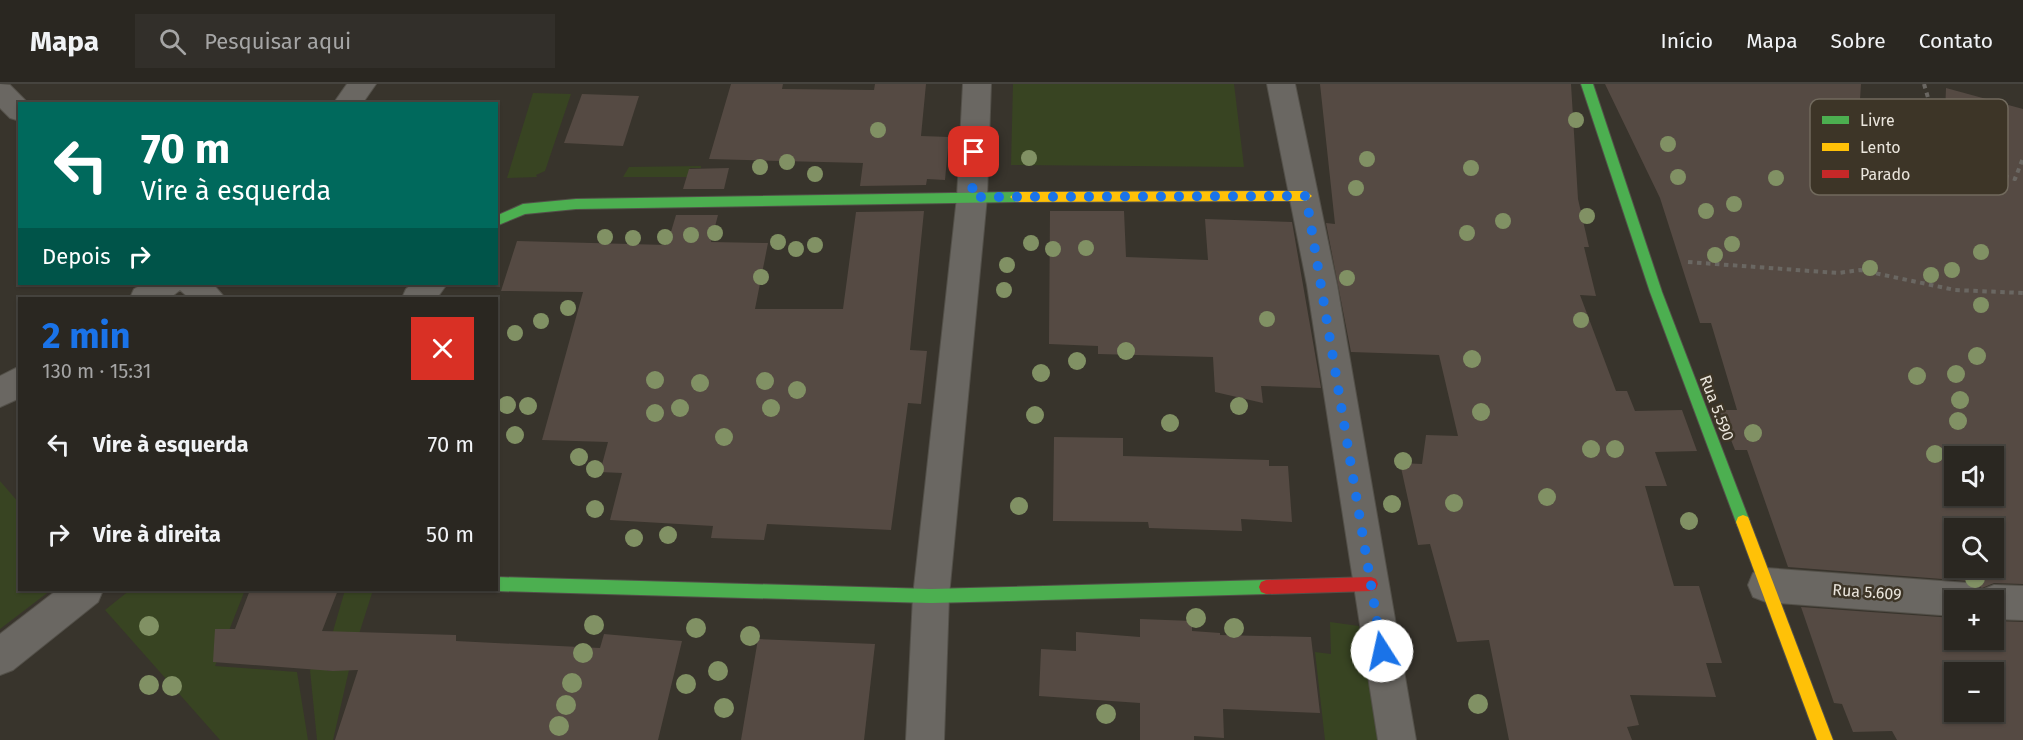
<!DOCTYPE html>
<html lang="pt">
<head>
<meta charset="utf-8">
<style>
  :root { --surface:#2a2721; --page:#322f2a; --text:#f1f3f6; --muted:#a5a5a5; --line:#46443f; --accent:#1a73e8 }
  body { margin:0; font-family:"Fira Sans",sans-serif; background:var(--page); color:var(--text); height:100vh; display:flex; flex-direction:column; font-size:22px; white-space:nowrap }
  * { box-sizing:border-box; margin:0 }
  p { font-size:20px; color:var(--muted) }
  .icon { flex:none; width:33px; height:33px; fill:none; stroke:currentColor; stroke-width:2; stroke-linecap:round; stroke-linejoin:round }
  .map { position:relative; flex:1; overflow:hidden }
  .drawer { position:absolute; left:18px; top:213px; width:480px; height:294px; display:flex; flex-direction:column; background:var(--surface); border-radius:0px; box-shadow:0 2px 4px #0004,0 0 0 2px var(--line) }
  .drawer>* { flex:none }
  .hud { position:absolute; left:18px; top:18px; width:480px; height:183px; border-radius:0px; box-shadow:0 2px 4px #0004,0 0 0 2px var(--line); background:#00695c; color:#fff; overflow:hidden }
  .fabs { position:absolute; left:1944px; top:362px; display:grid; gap:12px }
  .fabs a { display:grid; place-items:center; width:60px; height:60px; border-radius:0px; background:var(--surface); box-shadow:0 2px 4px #0004,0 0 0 2px var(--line); font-size:30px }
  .pin { position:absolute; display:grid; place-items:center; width:51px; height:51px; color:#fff; margin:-26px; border-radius:12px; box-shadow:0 3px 9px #0006 }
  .me { position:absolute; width:66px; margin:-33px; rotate:350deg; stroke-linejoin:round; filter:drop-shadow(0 0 4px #0008) }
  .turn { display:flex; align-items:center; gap:21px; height:126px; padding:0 24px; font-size:27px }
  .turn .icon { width:78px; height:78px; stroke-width:2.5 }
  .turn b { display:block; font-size:42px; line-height:51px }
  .then { display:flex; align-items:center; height:57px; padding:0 24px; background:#0003; gap:12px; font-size:22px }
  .round { display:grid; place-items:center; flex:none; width:63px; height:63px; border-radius:0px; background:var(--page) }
  .headline { display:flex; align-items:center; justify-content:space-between; height:102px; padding:0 24px }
  h1 { font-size:36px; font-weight:700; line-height:45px; color:var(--accent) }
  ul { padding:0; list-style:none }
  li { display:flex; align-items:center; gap:18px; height:90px; padding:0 24px }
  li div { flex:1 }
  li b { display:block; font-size:22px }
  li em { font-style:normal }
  header { display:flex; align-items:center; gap:36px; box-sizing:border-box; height:84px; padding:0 30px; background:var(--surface); border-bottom:2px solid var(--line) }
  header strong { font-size:28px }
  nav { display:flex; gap:33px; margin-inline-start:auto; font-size:21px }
  .search { width:420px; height:54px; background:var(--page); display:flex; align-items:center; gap:15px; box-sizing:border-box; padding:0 21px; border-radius:0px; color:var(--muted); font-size:22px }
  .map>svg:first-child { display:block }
  .green { fill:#384422 }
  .building { fill:#554a43; fill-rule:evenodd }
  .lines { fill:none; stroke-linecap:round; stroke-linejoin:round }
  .street-casing { stroke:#535049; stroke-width:2 }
  .fast-casing { stroke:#535049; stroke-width:2 }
  .slow-casing { stroke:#535049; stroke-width:2 }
  .jam-casing { stroke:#535049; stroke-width:2 }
  .path { stroke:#6a6762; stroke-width:4; stroke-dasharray:4.5 4.5; stroke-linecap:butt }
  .street { fill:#6a6762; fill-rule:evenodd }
  .fast { fill:#4caf50; fill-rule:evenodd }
  .slow { fill:#ffc107; fill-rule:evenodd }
  .jam { fill:#c62828; fill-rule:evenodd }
  .tree { fill:#819164 }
  .route { stroke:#1a73e8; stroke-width:10; stroke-dasharray:0 18 }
  .labels { text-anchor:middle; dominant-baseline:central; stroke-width:5; stroke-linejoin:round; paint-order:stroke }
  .street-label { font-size:16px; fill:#eae5dc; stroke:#3d3527 }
  .key { fill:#3d3527; stroke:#716a5d; stroke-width:1.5 }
  .key-label { font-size:16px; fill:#eae5dc }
</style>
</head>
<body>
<header>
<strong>Mapa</strong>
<div class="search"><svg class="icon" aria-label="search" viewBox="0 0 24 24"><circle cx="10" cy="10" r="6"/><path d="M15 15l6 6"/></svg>Pesquisar aqui</div>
<nav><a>Início</a><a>Mapa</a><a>Sobre</a><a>Contato</a></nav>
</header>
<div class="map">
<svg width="2023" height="656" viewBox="0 0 2023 656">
  <rect width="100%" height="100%" fill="#38342c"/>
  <g class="green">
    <path d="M1013,0h221l10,83 -233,-2z"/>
    <path d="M533,9l38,1 -26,77 -9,4 1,2 -30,1z"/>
    <path d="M701,82v2h-11l-3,9h-64l6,-10z"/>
    <path d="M0,397l19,22 1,87h31l-51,39z"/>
    <path d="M130,506h115l-30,76 82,6 11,68h-88l-115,-130z"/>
    <path d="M345,506h28l-14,44 -22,1 -10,36 22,-1 -16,70h-16l-7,-70 17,-18z"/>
    <path d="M1330,538l29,4 23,114h-57l-10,-88 16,2z"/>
  </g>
  <g class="building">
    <path d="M731,0h52l-1,5 92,1 1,-6h51l-5,52 28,1 -4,43 -18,-1 -1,6 -66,1 3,-23 -154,-4z"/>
    <path d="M1320,0h251l7,115 11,48h-5l12,49 -16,-1 36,96h11l8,20 47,-1 15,41 -42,1 12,34h-22l29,100h25l23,77h-16l10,34 -86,-2 9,30 -12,2 5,13h-123l-20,-100 -32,2 -27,-98 -12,1 -18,-82 22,1 4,-29 32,1 -19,-81 -88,-3 -25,-129 9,1z"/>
    <path d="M1605,0h256l-1,16 85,13 1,-25 77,21v475l-29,-1 -12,5 -14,-7 -180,-14 -41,-117h-12l-16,-40h18l-26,-87h-11l-40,-125zM1954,372h40v39h-40zM1954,444h40v39h-40z"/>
    <path d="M582,10l57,2 -16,50 -59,-3z"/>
    <path d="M729,84l-5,21h-41l6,-20z"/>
    <path d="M924,127l-14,139 17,1 -6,53 -13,-1 -17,127 -124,-6 -3,16 -53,-2 2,-12 -103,-6 12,-47 -22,-1 8,-30 -66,-2 41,-148 -82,-1 16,-50 150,4 9,-30h42l-7,27 57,1 -13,66h88l13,-97z"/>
    <path d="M1050,127h74l2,46 82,3 -3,-41 87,3 29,166 -60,-2 2,17 -48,-11 -2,-35 -115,-3v-8l-49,-2z"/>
    <path d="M1054,353l69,1v18l146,4v6h19l4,56 -51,-3 1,12 -93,-3 -1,-6 -95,-1z"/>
    <path d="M250,506h88l-16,41 134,4v6l144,7 4,-14 78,7 -24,99h-323l23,-70 -25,1 -120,-9 2,-33h20z"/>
    <path d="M1801,523l153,11v21h40v-18l29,1v118h-126l-5,-9 -39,1 -11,-28 -8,-1zM1954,588h40v39h-40z"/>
    <path d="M1140,535l52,2v10l28,2v2l91,2 9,76 -97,-4 1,29 -30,-2v4h-54v-37l-101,-7 2,-47 35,2v-19l64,5z"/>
    <path d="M758,555l117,5 -11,96h-123z"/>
  </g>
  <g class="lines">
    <defs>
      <g id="street">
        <path d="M0,0l10,1 19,19h-9v17l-10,-3 -10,-10z"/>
        <path d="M347,0h29l-14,20h-29z"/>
        <path d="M963,0h28l-4,113 -38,399 -5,144h-38l7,-144 44,-399z"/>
        <path d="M1267,0h28l42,201 79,455h-38l-71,-455z"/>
        <path d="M143,200h70l12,14h-36l-9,-8 -10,8h-40l4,-9z"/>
        <path d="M412,200h35l-10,14h-35l4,-9z"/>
        <path d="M20,282v32l-20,9v-31z"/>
        <path d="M1766,484l202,15 14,7 12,-5 29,1v34l-29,-1v-19h-40v16l-188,-14 -13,-5 -5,-12 5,-12z"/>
        <path d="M57,506h46l-5,12 -85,68 -13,5v-41z"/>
      </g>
      <g id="fast">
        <path d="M1581,0h12l69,208 88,230 -2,5 -5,2 -5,-2 -2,-5 -86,-230z"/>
        <path d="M1016,108l6,5 -6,5 -440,7 -51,5 -29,12v-10l27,-12 53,-5z"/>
        <path d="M496,493l435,12 335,-9 5,2 2,5 -2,5 -5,2 -335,9 -435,-12 -4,-1h4z"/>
      </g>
      <g id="slow">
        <path d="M1306,107l6,5 -6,5 -290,1 -6,-5 6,-5z"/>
        <path d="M1743,431l5,2 2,5 83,218h-16l-81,-218 2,-5z"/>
      </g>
      <path id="jam" d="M1371,493l5,2 2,5 -2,5 -5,2 -105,3 -5,-2 -2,-5 2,-5 5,-2z"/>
    </defs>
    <use href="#street" class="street-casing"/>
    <use href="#fast" class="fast-casing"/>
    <use href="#slow" class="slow-casing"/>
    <use href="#jam" class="jam-casing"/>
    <g class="path">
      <path d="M1924,0l22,75"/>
      <path d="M1845,67l101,8 69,20 8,-21"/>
      <path d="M1688,178l150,11 22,-3 95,20 68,3"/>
    </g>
    <use href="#street" class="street"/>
    <use href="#fast" class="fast"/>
    <use href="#slow" class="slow"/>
    <use href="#jam" class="jam"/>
  </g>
  <g class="tree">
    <circle cx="1576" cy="36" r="8"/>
    <circle cx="878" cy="46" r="8"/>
    <circle cx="1668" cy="60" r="8"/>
    <circle cx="1029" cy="74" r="8"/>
    <circle cx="1367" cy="75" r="8"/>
    <circle cx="787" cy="78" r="8"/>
    <circle cx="760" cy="83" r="8"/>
    <circle cx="1471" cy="84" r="8"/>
    <circle cx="815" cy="90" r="8"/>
    <circle cx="1678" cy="93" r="8"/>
    <circle cx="1776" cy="94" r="8"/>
    <circle cx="1356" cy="104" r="8"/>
    <circle cx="1734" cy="120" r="8"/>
    <circle cx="1706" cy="127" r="8"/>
    <circle cx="1587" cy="132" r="8"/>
    <circle cx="1503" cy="137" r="8"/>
    <circle cx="715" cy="149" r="8"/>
    <circle cx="1467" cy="149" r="8"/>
    <circle cx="691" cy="151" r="8"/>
    <circle cx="605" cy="153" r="8"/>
    <circle cx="665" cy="153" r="8"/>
    <circle cx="633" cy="154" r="8"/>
    <circle cx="778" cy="158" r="8"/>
    <circle cx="1031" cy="159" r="8"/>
    <circle cx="1732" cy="160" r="8"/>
    <circle cx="815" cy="161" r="8"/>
    <circle cx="1086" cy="164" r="8"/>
    <circle cx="796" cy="165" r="8"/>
    <circle cx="1053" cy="165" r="8"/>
    <circle cx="1981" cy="168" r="8"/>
    <circle cx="1715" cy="171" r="8"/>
    <circle cx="1007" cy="181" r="8"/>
    <circle cx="1870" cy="184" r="8"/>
    <circle cx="1952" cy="186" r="8"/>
    <circle cx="1931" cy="191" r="8"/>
    <circle cx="761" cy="193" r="8"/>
    <circle cx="1347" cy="194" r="8"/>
    <circle cx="1004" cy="206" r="8"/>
    <circle cx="1981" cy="221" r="8"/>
    <circle cx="568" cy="224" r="8"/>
    <circle cx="1267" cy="235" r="8"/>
    <circle cx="1581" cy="236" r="8"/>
    <circle cx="541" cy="237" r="8"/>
    <circle cx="515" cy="249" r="8"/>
    <circle cx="1126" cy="267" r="9"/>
    <circle cx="1977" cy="272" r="9"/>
    <circle cx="1472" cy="275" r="9"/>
    <circle cx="1077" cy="277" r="9"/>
    <circle cx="1041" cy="289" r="9"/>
    <circle cx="1956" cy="290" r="9"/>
    <circle cx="1917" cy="292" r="9"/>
    <circle cx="655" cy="296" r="9"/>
    <circle cx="765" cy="297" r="9"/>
    <circle cx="700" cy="299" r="9"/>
    <circle cx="797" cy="306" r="9"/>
    <circle cx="1960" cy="316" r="9"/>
    <circle cx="507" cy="321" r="9"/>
    <circle cx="528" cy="322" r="9"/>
    <circle cx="1239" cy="322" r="9"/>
    <circle cx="680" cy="324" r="9"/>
    <circle cx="771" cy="324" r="9"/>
    <circle cx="1481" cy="328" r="9"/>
    <circle cx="655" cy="329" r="9"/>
    <circle cx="1035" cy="331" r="9"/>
    <circle cx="1958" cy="337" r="9"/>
    <circle cx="1170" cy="339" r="9"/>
    <circle cx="1753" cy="349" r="9"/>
    <circle cx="515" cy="351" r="9"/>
    <circle cx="724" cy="353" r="9"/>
    <circle cx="1591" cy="365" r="9"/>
    <circle cx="1615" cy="365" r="9"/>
    <circle cx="1935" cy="370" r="9"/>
    <circle cx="579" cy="373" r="9"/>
    <circle cx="1403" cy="377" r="9"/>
    <circle cx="595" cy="385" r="9"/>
    <circle cx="1547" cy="413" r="9"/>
    <circle cx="1454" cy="419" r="9"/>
    <circle cx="1392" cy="420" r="9"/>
    <circle cx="1019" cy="422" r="9"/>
    <circle cx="595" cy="425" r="9"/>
    <circle cx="1689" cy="437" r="9"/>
    <circle cx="668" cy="451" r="9"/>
    <circle cx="634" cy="454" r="9"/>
    <circle cx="1975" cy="494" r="10"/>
    <circle cx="1196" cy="534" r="10"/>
    <circle cx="594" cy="541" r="10"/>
    <circle cx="149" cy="542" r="10"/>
    <circle cx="696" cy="544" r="10"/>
    <circle cx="1234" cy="544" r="10"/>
    <circle cx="750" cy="552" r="10"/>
    <circle cx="583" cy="569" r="10"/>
    <circle cx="718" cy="587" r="10"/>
    <circle cx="572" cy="599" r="10"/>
    <circle cx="686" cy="600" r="10"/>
    <circle cx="149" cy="601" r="10"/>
    <circle cx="172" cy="602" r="10"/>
    <circle cx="1478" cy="620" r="10"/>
    <circle cx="566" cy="621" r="10"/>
    <circle cx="724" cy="624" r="10"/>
    <circle cx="1106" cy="630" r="10"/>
    <circle cx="559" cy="642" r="10"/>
  </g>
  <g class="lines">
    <path class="route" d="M974,68l-2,45 334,-1 76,455"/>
  </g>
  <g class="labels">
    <g class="street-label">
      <text transform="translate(1717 324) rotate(69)">Rua 5.590</text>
      <text transform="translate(1867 508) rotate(4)">Rua 5.609</text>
    </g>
  </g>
  <rect x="1810" y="15" width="198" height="96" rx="9" class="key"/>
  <rect x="1822" y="32" width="27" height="8" fill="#4caf50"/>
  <rect x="1822" y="59" width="27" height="8" fill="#ffc107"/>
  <rect x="1822" y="86" width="27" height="8" fill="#c62828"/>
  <g class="key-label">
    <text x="1860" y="42">Livre</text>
    <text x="1860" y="69">Lento</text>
    <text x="1860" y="96">Parado</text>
  </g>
</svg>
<div class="fabs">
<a><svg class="icon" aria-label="sound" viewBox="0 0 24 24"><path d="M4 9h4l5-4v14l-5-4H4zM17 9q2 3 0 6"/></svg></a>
<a><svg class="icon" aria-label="search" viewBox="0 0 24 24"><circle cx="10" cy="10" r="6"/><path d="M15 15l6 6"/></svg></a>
<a>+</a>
<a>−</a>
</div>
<div class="pin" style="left:974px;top:68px;background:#d93025"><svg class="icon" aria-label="arrive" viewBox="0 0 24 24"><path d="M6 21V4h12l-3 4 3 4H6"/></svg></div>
<svg class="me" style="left:1382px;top:567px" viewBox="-20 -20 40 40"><circle r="19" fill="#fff"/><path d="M0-13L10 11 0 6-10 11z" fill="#1a73e8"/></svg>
<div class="hud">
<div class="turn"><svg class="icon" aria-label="left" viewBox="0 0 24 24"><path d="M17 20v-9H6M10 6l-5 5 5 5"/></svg><div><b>70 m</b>Vire à esquerda</div></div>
<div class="then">Depois<svg class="icon" aria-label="right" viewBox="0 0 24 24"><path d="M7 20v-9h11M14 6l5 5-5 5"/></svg></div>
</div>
<section class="drawer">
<div class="headline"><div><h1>2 min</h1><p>130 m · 15:31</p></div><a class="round" style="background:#d93025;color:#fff"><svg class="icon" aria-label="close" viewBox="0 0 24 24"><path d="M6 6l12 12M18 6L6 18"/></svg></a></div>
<ul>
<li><svg class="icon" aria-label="left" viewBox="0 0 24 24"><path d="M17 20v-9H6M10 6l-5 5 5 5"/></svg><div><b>Vire à esquerda</b></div><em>70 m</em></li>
<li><svg class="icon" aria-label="right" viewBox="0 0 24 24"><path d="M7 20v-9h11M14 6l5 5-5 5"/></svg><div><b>Vire à direita</b></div><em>50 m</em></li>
</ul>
</section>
</div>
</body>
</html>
